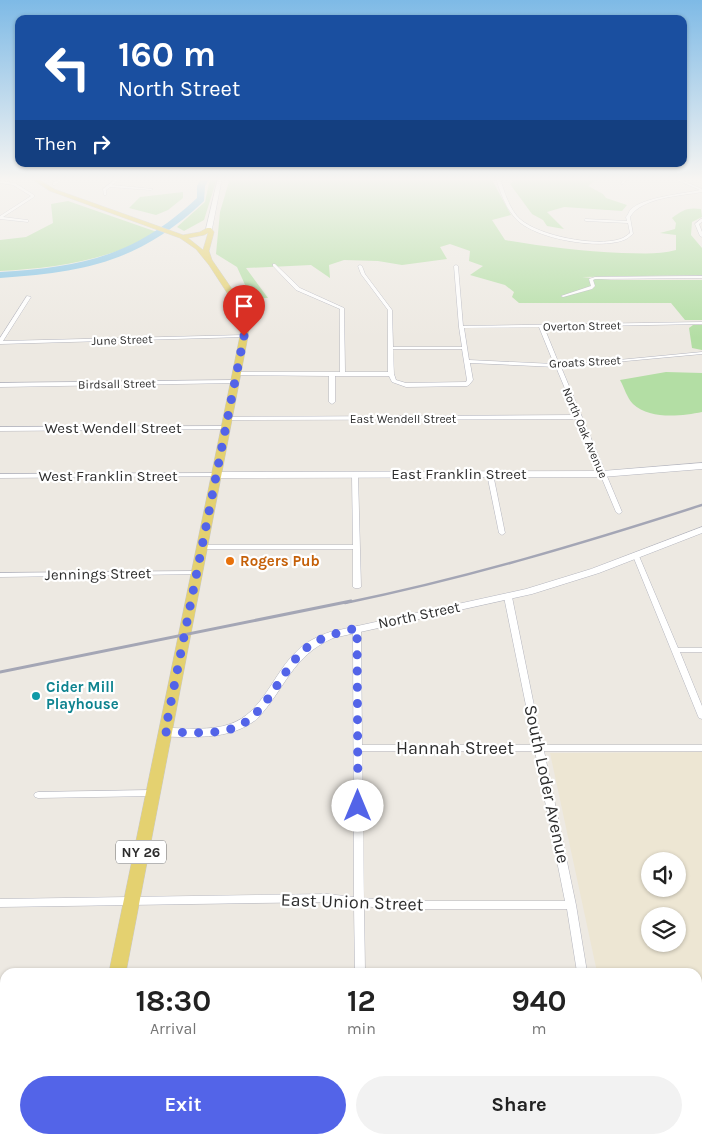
<!DOCTYPE html>
<html lang="en">
<head>
<meta charset="utf-8">
<style>
  :root { --surface:#fff; --page:#f2f2f2; --text:#222; --muted:#767676; --accent:#5364e8 }
  body { margin:0; font-family:Karla,sans-serif; background:var(--page); color:var(--text); height:100vh; display:flex; flex-direction:column; font-size:19px; white-space:nowrap }
  * { box-sizing:border-box; margin:0 }
  p { font-size:16px; color:var(--muted) }
  .icon { flex:none; width:28px; height:28px; fill:none; stroke:currentColor; stroke-width:2; stroke-linecap:round; stroke-linejoin:round }
  .map { position:relative; flex:1; overflow:hidden }
  .panel { position:absolute; left:0px; top:968px; width:702px; height:176px; display:flex; flex-direction:column; background:var(--surface); border-radius:15px 15px 0 0; box-shadow:0 1px 4px #0004 }
  .panel>* { flex:none }
  .hud { position:absolute; left:15px; top:15px; width:672px; height:152px; border-radius:10px; box-shadow:0 1px 4px #0004; background:#1a4fa0; color:#fff; overflow:hidden }
  .controls { position:absolute; left:641px; top:852px; display:grid; gap:10px }
  .controls a { display:grid; place-items:center; width:45px; height:45px; border-radius:50%; background:var(--surface); box-shadow:0 1px 4px #0004; font-size:25px }
  .pin { position:absolute; display:grid; place-items:center; width:42px; height:42px; color:#fff; margin:-51px -21px; border-radius:50% 50% 50% 0; rotate:-45deg; box-shadow:0 0 5px #0007 }
  .pin .icon { rotate:45deg }
  .me { position:absolute; width:55px; margin:-28px; rotate:0deg; stroke-linejoin:round; filter:drop-shadow(0 0 4px #0008) }
  .turn { display:flex; align-items:center; gap:18px; height:105px; padding:0 20px; font-size:22px }
  .turn .icon { width:65px; height:65px; stroke-width:2.5 }
  .turn b { display:block; font-size:35px; line-height:42px }
  .then { display:flex; align-items:center; height:48px; padding:0 20px; background:#0003; gap:10px; font-size:19px }
  .eta { display:flex; justify-content:space-evenly; align-items:center; height:85px; text-align:center }
  .eta b { font-size:30px; font-weight:700; line-height:35px }
  .cta { display:flex; gap:10px; margin-top:auto; padding:10px 20px }
  .cta a { flex:1; height:58px; border-radius:30px; background:var(--accent); color:#fff; font-size:20px; font-weight:700; line-height:58px; text-align:center }
  .cta a+a { background:var(--page); color:var(--text) }
  .map>svg:first-child { display:block }
  .education { fill:#ede6d3; fill-rule:evenodd }
  .green { fill:#b3dea4 }
  .lines { fill:none; stroke-linecap:round; stroke-linejoin:round }
  .river { fill:#80c2e4; fill-rule:evenodd }
  .street-casing { stroke:#b5b6bf; stroke-width:1 }
  .secondary-casing { stroke:#b5b6bf; stroke-width:1 }
  .primary-casing { stroke:#c8c8c8; stroke-width:1 }
  .street { fill:#fff; fill-rule:evenodd }
  .secondary { fill:#fff; fill-rule:evenodd }
  .primary { fill:#e4d170; fill-rule:evenodd }
  .rail-far1 { stroke:#a4a6b5; stroke-width:2.5 }
  .rail { stroke:#a4a6b5; stroke-width:3 }
  .route { stroke:#5364e8; stroke-width:9; stroke-dasharray:0 16.2 }
  .food-dot { fill:#e8710a; stroke:#fff; stroke-width:2 }
  .culture-dot { fill:#0f9aa8; stroke:#fff; stroke-width:2 }
  .labels { text-anchor:middle; dominant-baseline:central; stroke-width:4.5; stroke-linejoin:round; paint-order:stroke }
  .far-street-label { font-size:12px; fill:#2d2d2d; stroke:#fff }
  .shield { fill:#fff; stroke:#6c6c6c; stroke-width:1 }
  .shield-label { font-size:14px; font-weight:bold; fill:#2d2d2d }
  .street-label { font-size:15px; fill:#2d2d2d; stroke:#fff }
  .food-label { font-size:15px; font-weight:bold; fill:#c56008; stroke:#fff; text-anchor:start }
  .culture-label { font-size:15px; font-weight:bold; fill:#0d838f; stroke:#fff; text-anchor:start }
  .near-street-label { font-size:18px; fill:#2d2d2d; stroke:#fff }
</style>
</head>
<body>
<div class="map">
<svg width="702" height="1143" viewBox="0 0 702 1143">
  <rect width="100%" height="100%" fill="#ede9e2"/>
  <path class="education" d="M702,752v245h-4v-25h-101l-47,-219zM650,861h28v28h-28zM650,916h28v28h-28z"/>
  <g class="green">
    <path d="M212,178h5l-13,42 -20,11 -7,-4 28,-25 4,-19z"/>
    <path d="M230,178h261l20,37 -19,5 13,20c39,7 77,11 117,13 17,0 36,2 54,-3v-15l-16,-2 15,-4 1,-6 -4,-5c10,-8 16,-11 29,-9l1,8 -10,5 -1,13 11,13v27l-120,2 29,3h91v40h-17l-14,-17h-152l-7,-6 2,-5 -9,-7 -35,-10 13,-9 -14,-5 1,-10 -20,-7 -10,3 7,12 -45,6 -24,-4 -34,-1 -15,5 1,13 -19,-13 -65,3 22,30h-17l-14,-31 -21,-13 4,-42z"/>
    <path d="M518,178h79l-9,8 15,8 3,4 21,7 -5,6 -58,-4 -17,5 17,17 -17,-3 -4,-6 -11,-6 -22,-30z"/>
    <path d="M183,192v6l-15,12 -12,5 -27,-7 11,-11z"/>
    <path d="M68,201l89,31c-47,29 -103,36 -157,39v-31l26,-3 27,-14 -2,-19z"/>
    <path d="M693,325h9v25l-10,-2 -3,-20z"/>
    <path d="M666,372l36,1v39c-20,4 -52,8 -69,-8 -6,-6 -9,-17 -13,-24z"/>
  </g>
  <g class="lines">
    <path class="river" d="M202,178h8l-5,8 -1,15c-65,61 -118,71 -204,77v-6c82,-5 135,-16 197,-74v-12z"/>
    <defs>
      <g id="street">
        <path d="M60,178h4l-9,7h-2v-2z"/>
        <path d="M117,178h3l-8,7 41,4 -2,1 -41,-3 -4,3v5h-2l-1,-6z"/>
        <path d="M496,178h4c4,14 10,32 20,41 19,17 76,28 100,20 4,-1 7,-4 10,-6l-2,-10 -42,-2 -2,-1 1,-1 42,2 -1,-4c2,-2 3,-5 4,-7 13,-13 52,-16 70,-20l-28,-12h5l25,11v3c-21,4 -60,5 -72,25l3,17c-3,2 -6,5 -9,6 -25,10 -88,-1 -107,-20 -11,-11 -17,-28 -21,-42z"/>
        <path d="M625,178h3l-5,6h-2z"/>
        <path d="M0,181l15,2 19,12v2l-31,20 24,3h1v2l-28,-3v-3l31,-20 -18,-11 -13,-2z"/>
        <path d="M701,219h1v3l-3,2 3,8v5l-2,-1 -5,-12z"/>
        <path d="M273,264h2l25,24 44,20 1,64h43v-62l-27,-36 -3,-8 2,-1 2,1 3,8 27,36 1,37h69l-3,-20 -5,-61 2,-1 2,1 5,60 239,-4v2l-158,3 15,37 7,1 136,-13v2l-141,13 61,145 -3,2 -3,-2 -39,-93 -352,1v-2l2,-1 349,-2 -20,-48 -86,-4 3,17 -4,5 -2,1 -61,1 -14,-5 -3,-6h-54v26l-3,2 -3,-2v-26l-95,-1v-2l2,-1h104v-63l-44,-19 -23,-24zM539,327l15,37 -85,-4 -5,-32zM393,349h69l5,31 -1,2 -60,1 -10,-3 -2,-6z"/>
        <path d="M702,276v2l-107,1 -2,1 2,6 -3,3 -29,8 -2,-1 30,-10 -2,-7 6,-2z"/>
        <path d="M27,296l4,1 -28,44 241,-6 2,1 -2,1 -244,7v-6z"/>
        <path d="M234,380l2,1v2l-236,4v-4z"/>
        <path d="M225,426l3,2 -1,1 -227,2v-4z"/>
        <path d="M490,472l3,2 12,59 -3,2 -3,-2 -12,-59z"/>
        <path d="M216,473l3,2 -1,1 -218,2v-4z"/>
        <path d="M355,473l3,2 3,112 -2,1h-4l-2,-1v-38h-151l-3,-2 3,-2h151l-1,-70z"/>
        <path d="M636,554l3,2 39,92h24v4h-22l22,54v13l-3,-1 -1,-2 -65,-160z"/>
        <path d="M196,571l3,2 -1,1 -198,3v-4z"/>
        <path d="M505,595h3l4,2 30,148h160v6h-158l32,154 11,67h-10l-10,-63h-177l-26,-3 1,66h-10l-1,-67 -27,-3 -327,5v-8l327,-5 27,3 -1,-269 4,-2 4,2 1,117h172l-30,-148zM362,751h173l30,150h-175l-26,-3z"/>
        <path d="M152,790l3,1 1,2 -1,2 -3,1 -114,2 -3,-1 -1,-2 1,-2 3,-1z"/>
        <rect x="357" y="1139" width="12" height="4"/>
        <path d="M601,1139h12l1,4h-12z"/>
      </g>
      <g id="secondary">
        <path d="M218,178h4l-10,51 -3,2 -3,-2z"/>
        <path d="M702,463v6l-100,8 -386,1 -4,-3 4,-3 386,-1z"/>
        <path d="M702,527v6l-103,40 -67,21 -199,44c-42,19 -47,50 -76,81 -22,17 -46,18 -72,18 -8,0 -17,0 -24,-2l-2,-3 2,-3 4,-1c21,0 46,3 65,-4 33,-11 43,-51 67,-73 9,-9 21,-15 33,-19l196,-43 65,-20z"/>
      </g>
      <g id="primary">
        <path d="M31,178h6l17,11 129,46 17,-3 7,-4h4l3,4 -5,19 3,9 33,48 4,11 -1,17 -122,636h-17l131,-636 1,-17 -4,-11 -28,-43 -13,-16 -16,-11 -130,-47zM208,233l-5,17 -15,-12 16,-3z"/>
        <path d="M75,1139h20l-1,4h-20z"/>
      </g>
    </defs>
    <use href="#street" class="street-casing"/>
    <use href="#secondary" class="secondary-casing"/>
    <use href="#primary" class="primary-casing"/>
    <use href="#street" class="street"/>
    <use href="#secondary" class="secondary"/>
    <use href="#primary" class="primary"/>
    <path class="rail-far1" d="M345,603c122,-25 239,-60 357,-98"/>
    <path class="rail" d="M0,672l351,-71"/>
  </g>
  <linearGradient id="sky" x2="0" y2="1"><stop stop-color="#7ebae6"/><stop offset="0.53" stop-color="#f7f5f2"/><stop offset="1" stop-color="#f7f5f2" stop-opacity="0"/></linearGradient>
  <rect width="702" height="338" fill="url(#sky)"/>
  <g class="lines">
    <path class="route" d="M244,336l-79,396c21,0 49,3 69,-4 30,-11 44,-50 65,-73 14,-16 37,-22 58,-27l1,178"/>
  </g>
  <circle class="food-dot" cx="230" cy="561" r="5"/>
  <circle class="culture-dot" cx="36" cy="696" r="5"/>
  <g class="labels">
    <g class="far-street-label">
      <text transform="translate(582 326) rotate(-1)">Overton Street</text>
      <text transform="translate(122 340) rotate(-2)">June Street</text>
      <text transform="translate(585 362) rotate(-3)">Groats Street</text>
      <text transform="translate(117 384) rotate(-1)">Birdsall Street</text>
      <text x="403" y="419">East Wendell Street</text>
      <text transform="translate(585 433) rotate(67)">North Oak Avenue</text>
    </g>
    <rect class="shield" x="116" y="840.5" width="50" height="23" rx="4"/>
    <g class="shield-label">
      <text x="141" y="852">NY 26</text>
    </g>
    <g class="street-label">
      <text x="113" y="428">West Wendell Street</text>
      <text x="459" y="474">East Franklin Street</text>
      <text x="108" y="476">West Franklin Street</text>
      <text transform="translate(98 574) rotate(-1)">Jennings Street</text>
      <text transform="translate(419 615) rotate(-12)">North Street</text>
    </g>
    <g class="food-label">
      <text x="240" y="561">Rogers Pub</text>
    </g>
    <g class="culture-label">
      <text x="46" y="687">Cider Mill<tspan x="46" dy="17">Playhouse</tspan></text>
    </g>
    <g class="near-street-label">
      <text x="455" y="748">Hannah Street</text>
      <text transform="translate(547 784) rotate(78)">South Loder Avenue</text>
      <text transform="translate(352 902) rotate(2)">East Union Street</text>
    </g>
  </g>
</svg>
<div class="controls">
<a><svg class="icon" aria-label="sound" viewBox="0 0 24 24"><path d="M4 9h4l5-4v14l-5-4H4zM17 9q2 3 0 6"/></svg></a>
<a><svg class="icon" aria-label="layers" viewBox="0 0 24 24"><path d="M12 4l9 5-9 5-9-5zM3 14l9 5 9-5"/></svg></a>
</div>
<div class="pin" style="left:244px;top:336px;background:#d93025"><svg class="icon" aria-label="arrive" viewBox="0 0 24 24"><path d="M6 21V4h12l-3 4 3 4H6"/></svg></div>
<svg class="me" style="left:358px;top:806px" viewBox="-20 -20 40 40"><circle r="19" fill="#fff"/><path d="M0-13L10 11 0 6-10 11z" fill="#5364e8"/></svg>
<div class="hud">
<div class="turn"><svg class="icon" aria-label="left" viewBox="0 0 24 24"><path d="M17 20v-9H6M10 6l-5 5 5 5"/></svg><div><b>160 m</b>North Street</div></div>
<div class="then">Then<svg class="icon" aria-label="right" viewBox="0 0 24 24"><path d="M7 20v-9h11M14 6l5 5-5 5"/></svg></div>
</div>
<section class="panel">
<div class="eta">
<div><b>18:30</b><p>Arrival</p></div>
<div><b>12</b><p>min</p></div>
<div><b>940</b><p>m</p></div>
</div>
<div class="cta"><a>Exit</a><a>Share</a></div>
</section>
</div>
</body>
</html>
